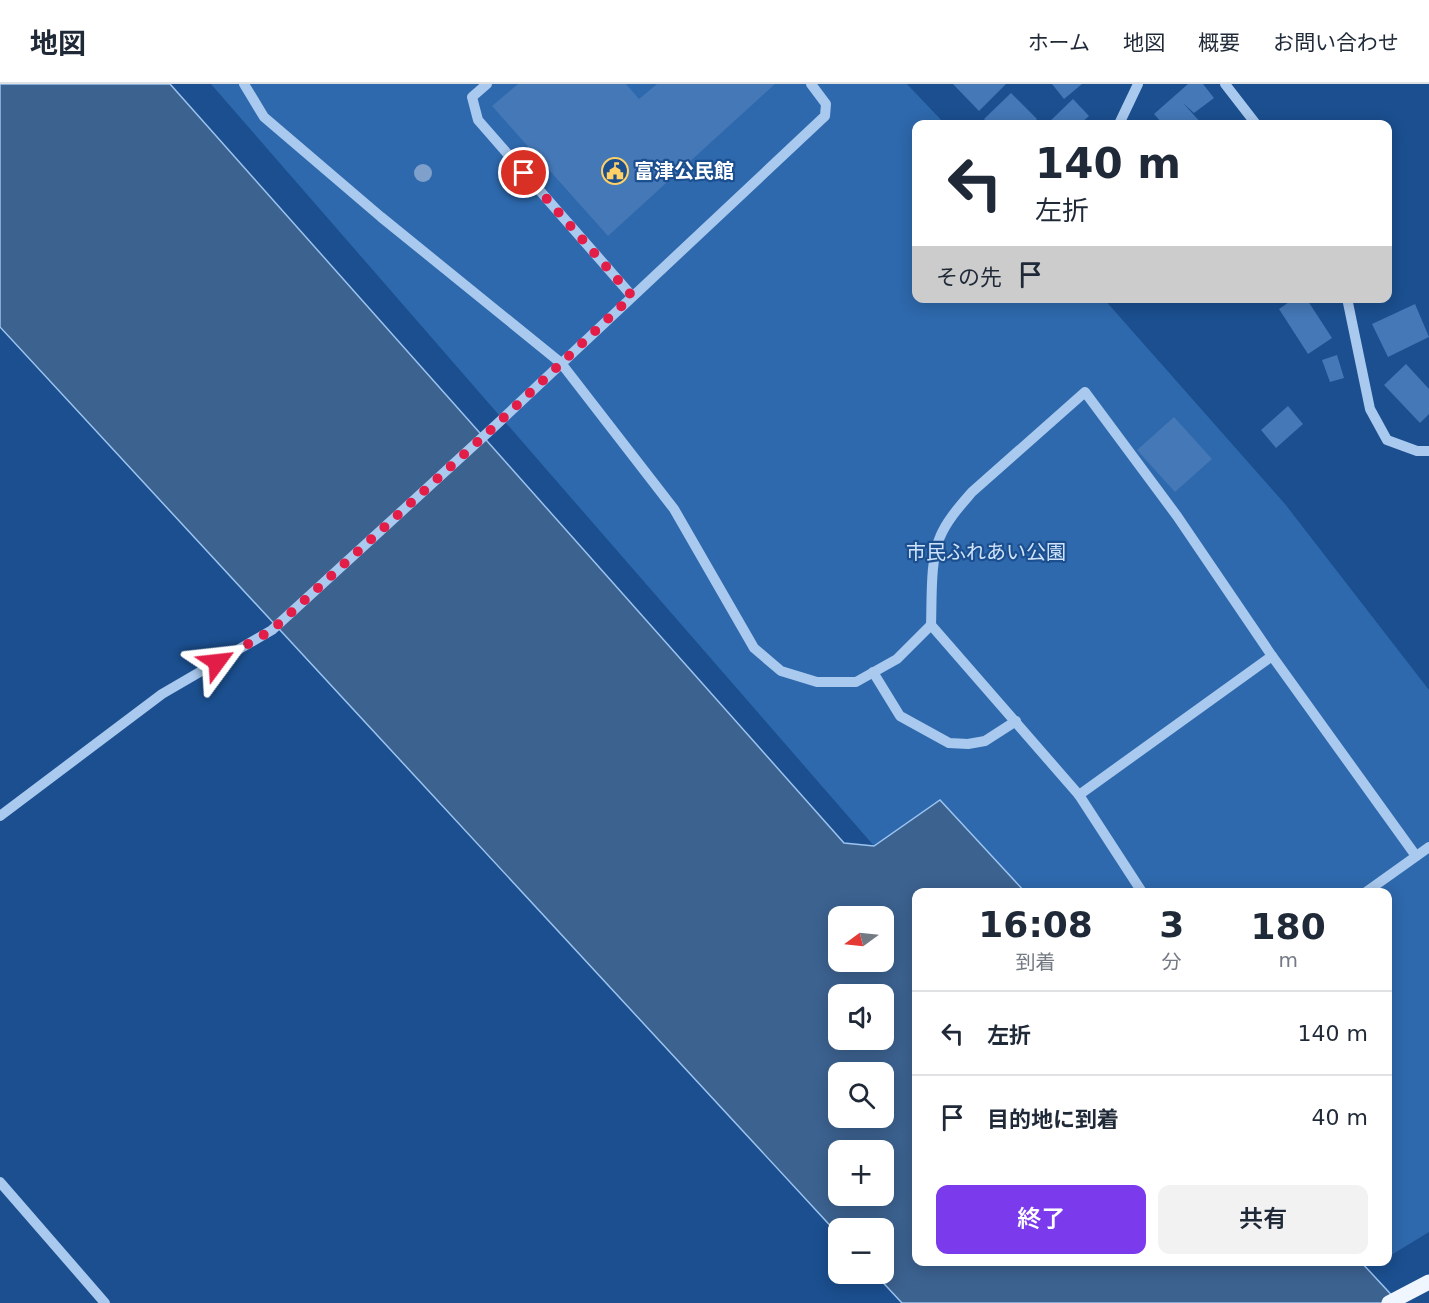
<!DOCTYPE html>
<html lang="ja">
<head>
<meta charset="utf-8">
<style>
  :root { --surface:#fff; --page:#f2f2f3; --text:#1f2937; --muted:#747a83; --line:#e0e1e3; --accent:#7c3aed }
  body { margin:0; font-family:"DejaVu Sans","Noto Sans JP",sans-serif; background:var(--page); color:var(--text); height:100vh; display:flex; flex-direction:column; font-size:22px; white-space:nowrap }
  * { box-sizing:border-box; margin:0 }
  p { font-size:20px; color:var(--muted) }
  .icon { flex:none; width:33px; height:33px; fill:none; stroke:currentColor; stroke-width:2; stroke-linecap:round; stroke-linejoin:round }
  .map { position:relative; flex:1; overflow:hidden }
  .panel { position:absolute; left:912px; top:804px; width:480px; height:378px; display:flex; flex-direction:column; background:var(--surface); border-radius:12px; box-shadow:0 3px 15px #0003 }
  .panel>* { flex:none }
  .hud { position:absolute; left:912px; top:36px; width:480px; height:183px; border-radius:12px; box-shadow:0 3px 15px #0003; background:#fff; color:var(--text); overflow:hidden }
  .needle { width:39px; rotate:255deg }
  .fabs { position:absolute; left:828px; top:822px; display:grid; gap:12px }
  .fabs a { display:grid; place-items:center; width:66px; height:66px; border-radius:12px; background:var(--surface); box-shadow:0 3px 15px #0003; font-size:30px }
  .pin { position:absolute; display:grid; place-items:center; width:51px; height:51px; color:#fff; margin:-26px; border:3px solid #fff; border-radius:50%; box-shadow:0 2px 6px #0007 }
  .me { position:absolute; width:66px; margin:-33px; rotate:60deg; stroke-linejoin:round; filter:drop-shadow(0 0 4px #0008) }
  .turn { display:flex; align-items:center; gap:21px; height:126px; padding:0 24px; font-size:27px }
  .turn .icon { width:78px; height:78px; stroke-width:2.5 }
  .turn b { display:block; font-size:42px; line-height:51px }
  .then { display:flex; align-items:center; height:57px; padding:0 24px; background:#0003; gap:12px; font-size:22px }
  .eta { display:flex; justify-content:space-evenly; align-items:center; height:102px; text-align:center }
  .eta b { font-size:36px; font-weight:600; line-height:42px }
  .action { display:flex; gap:12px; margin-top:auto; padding:12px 24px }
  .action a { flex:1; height:69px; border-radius:12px; background:var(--accent); color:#fff; font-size:24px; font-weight:600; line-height:69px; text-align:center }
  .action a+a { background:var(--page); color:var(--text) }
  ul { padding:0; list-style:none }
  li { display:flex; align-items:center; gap:18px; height:84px; padding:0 24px; border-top:2px solid var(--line) }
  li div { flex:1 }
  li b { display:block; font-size:22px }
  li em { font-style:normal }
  header { display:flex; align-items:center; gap:36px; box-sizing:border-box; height:84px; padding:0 30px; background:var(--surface); border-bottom:2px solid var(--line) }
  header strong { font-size:28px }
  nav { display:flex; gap:33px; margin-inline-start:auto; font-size:21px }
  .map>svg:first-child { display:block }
  .green { fill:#2e69ad }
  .water { fill:#3c6290; stroke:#9cc4f0; stroke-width:1.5; fill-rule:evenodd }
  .building { fill:#4478b7 }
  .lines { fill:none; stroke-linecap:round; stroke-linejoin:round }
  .minor { stroke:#a9c9ee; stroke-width:10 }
  .major { stroke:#f0f6ff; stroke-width:15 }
  .tree { fill:#7ea0ca }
  .route { stroke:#e11d48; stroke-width:10; stroke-dasharray:0 18 }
  .labels { text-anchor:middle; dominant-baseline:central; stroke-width:4.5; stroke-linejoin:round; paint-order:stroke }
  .poi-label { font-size:20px; font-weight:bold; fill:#fff; stroke:#1b4f8f; text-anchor:start }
  .park-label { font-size:20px; fill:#cfe3fa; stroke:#1b4f8f }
</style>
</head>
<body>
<header>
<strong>地図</strong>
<nav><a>ホーム</a><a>地図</a><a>概要</a><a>お問い合わせ</a></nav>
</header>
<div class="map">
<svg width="1429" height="1219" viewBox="0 0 1429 1219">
  <rect width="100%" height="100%" fill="#1b4f8f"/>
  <path class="green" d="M211,0h696l38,40h-29v174l188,1 181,205 144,186v542l-41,25v-365h-363l-85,-92 -66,46z"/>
  <path class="water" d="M0,0h170l674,759 30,3 66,-46 85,92h-109v370h445l38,41h-497l-27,-29h9v-46h-46v6l-838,-907zM838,832h46v46h-46zM838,910h46v46h-46zM838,988h46v46h-46zM838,1066h46v46h-46z"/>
  <g class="building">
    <path d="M518,0h108l13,15 18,-15h118l-167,152 -116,-130z"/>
    <path d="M953,0h53l-27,27z"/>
    <path d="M1052,0h30l-18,15z"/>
    <path d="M1188,0h15l11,14 -20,15 -11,-10 19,21h-39l-9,-10z"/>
    <path d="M1011,9l26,26 -5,5h-43l-5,-5z"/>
    <path d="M1073,15l16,17 -9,8h-33z"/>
    <path d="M1295,214h11l26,40 -24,16 -29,-45z"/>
    <path d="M1415,220l14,33 -41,20 -16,-33z"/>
    <path d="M1337,271l7,23 -14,4 -8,-22z"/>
    <path d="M1406,280l23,25v25l-9,9 -36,-38z"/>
    <path d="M1288,322l15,18 -27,24 -15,-18z"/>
    <path d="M1174,333l38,42 -37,33 -38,-42z"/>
  </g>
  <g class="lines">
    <g class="minor">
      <path d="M244,0l20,33 117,100 180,146 113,146 80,139 27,23 36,11h39l41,-23 34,-34c1,-24 -1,-66 9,-88 7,-17 20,-31 32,-45l113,-100 92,124 95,140 144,200"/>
      <path d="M487,0l-15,13 6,23 154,176"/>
      <path d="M1225,0l31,40"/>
      <path d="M1119,40l19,-40"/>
      <path d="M1347,214l23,111 17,31 30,11h12"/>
      <path d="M931,541l148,170 63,97"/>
      <path d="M873,588l27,44 49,27 19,1 17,-3 31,-20"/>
      <path d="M1079,711l193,-139"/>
      <path d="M0,732l162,-122 110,-64 224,-205 329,-309 1,-12 -15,-20"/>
      <path d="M1366,808l63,-45"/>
      <path d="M0,1098l105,121"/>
    </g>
    <path class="major" d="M1389,1219l40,-21"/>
  </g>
  <circle class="tree" cx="423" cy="89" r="9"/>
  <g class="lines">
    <path class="route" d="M217,578l55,-32 224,-205 136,-129 -108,-123"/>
  </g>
  <defs>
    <symbol id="civic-ring" viewBox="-11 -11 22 22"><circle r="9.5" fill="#1b4f8f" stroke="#ffd166" stroke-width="1.5"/><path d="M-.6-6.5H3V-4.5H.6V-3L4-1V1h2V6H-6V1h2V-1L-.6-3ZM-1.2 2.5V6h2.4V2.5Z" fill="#ffd166"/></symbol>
  </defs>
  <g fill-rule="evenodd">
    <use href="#civic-ring" x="600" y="72" width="30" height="30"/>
  </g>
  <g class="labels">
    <g class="poi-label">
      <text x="634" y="87">富津公民館</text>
    </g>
    <g class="park-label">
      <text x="986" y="468">市民ふれあい公園</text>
    </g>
  </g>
</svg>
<div class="fabs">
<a><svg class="needle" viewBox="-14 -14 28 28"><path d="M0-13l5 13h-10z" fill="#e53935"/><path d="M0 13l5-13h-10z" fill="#747a83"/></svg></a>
<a><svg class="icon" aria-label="sound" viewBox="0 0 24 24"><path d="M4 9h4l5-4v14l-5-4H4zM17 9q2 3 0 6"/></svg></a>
<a><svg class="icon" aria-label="search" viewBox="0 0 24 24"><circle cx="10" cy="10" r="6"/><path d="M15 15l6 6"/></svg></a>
<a>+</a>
<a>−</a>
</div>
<div class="pin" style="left:524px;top:89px;background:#d93025"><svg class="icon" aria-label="arrive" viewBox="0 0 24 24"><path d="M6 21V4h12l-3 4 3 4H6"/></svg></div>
<svg class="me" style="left:217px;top:578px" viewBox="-20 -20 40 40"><path d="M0-17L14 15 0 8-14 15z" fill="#e11d48" stroke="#fff" stroke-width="4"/></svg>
<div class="hud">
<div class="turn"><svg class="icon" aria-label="left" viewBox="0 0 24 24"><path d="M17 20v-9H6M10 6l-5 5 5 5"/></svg><div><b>140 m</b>左折</div></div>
<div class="then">その先<svg class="icon" aria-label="arrive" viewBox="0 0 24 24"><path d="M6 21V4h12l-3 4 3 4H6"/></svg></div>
</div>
<section class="panel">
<div class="eta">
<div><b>16:08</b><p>到着</p></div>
<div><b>3</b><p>分</p></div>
<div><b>180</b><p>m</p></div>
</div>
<ul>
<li><svg class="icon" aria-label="left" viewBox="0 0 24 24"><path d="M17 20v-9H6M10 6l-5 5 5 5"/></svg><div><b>左折</b></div><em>140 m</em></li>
<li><svg class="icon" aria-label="arrive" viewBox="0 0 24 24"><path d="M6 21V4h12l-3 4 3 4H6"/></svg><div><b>目的地に到着</b></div><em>40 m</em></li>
</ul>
<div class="action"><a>終了</a><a>共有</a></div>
</section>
</div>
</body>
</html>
